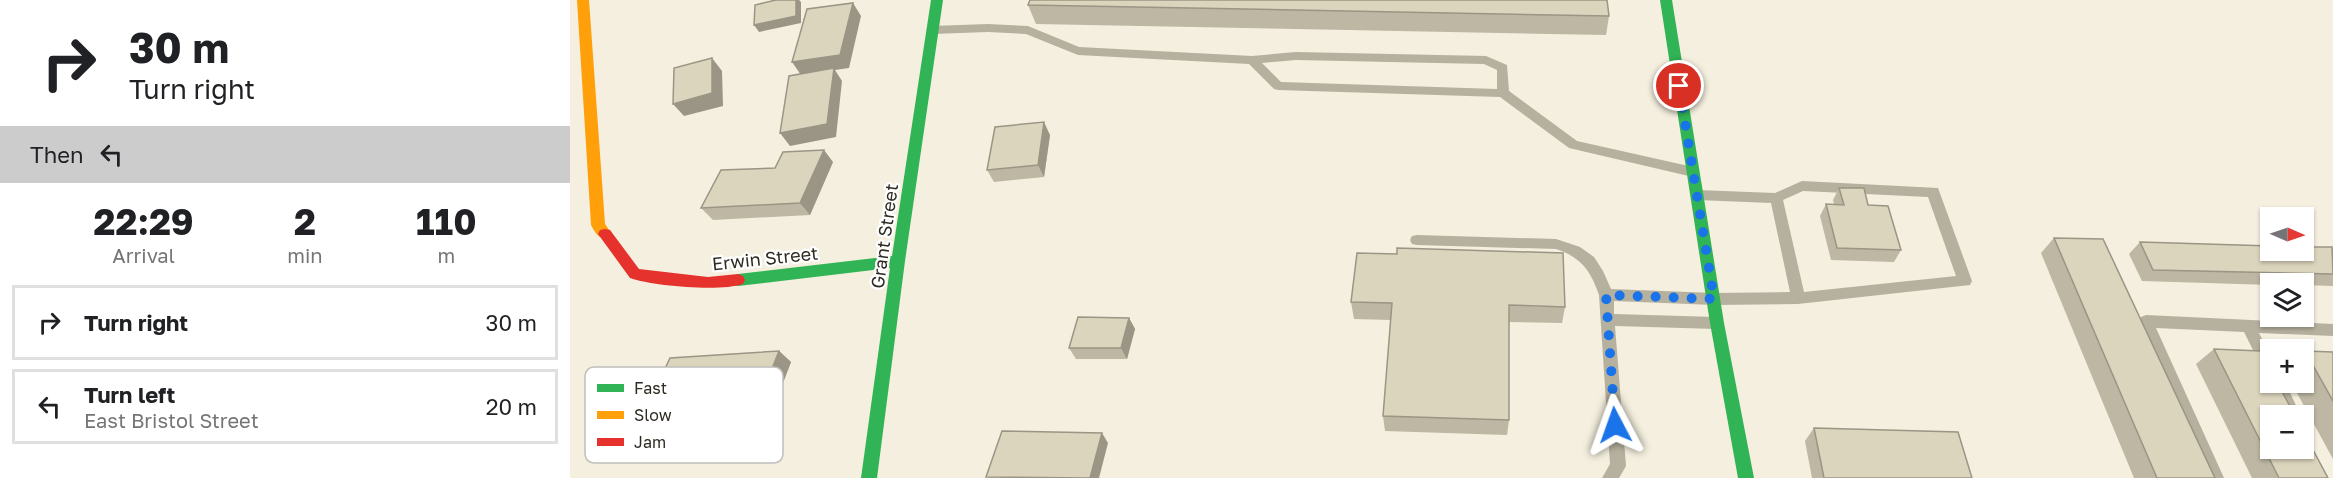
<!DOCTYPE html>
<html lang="en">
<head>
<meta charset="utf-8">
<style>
  :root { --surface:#fff; --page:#f2f2f2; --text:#202124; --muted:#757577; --line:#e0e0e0 }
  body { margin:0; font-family:"Golos Text",sans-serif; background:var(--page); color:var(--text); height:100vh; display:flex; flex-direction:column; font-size:22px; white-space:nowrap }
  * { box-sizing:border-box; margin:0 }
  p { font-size:20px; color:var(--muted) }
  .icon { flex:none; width:33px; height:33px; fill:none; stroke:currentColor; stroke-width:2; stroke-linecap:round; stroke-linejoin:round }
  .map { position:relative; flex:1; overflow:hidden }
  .sheet { display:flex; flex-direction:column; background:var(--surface); width:570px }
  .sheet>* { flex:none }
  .guide { background:#fff; color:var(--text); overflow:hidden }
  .needle { width:39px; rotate:92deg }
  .tools { position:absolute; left:1690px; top:207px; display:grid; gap:12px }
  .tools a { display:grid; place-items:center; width:54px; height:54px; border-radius:0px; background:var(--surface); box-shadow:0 2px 4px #0004; font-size:30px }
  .pin { position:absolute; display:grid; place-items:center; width:51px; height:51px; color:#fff; margin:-26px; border:3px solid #fff; border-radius:50%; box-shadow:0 2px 6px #0007 }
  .me { position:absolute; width:66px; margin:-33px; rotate:356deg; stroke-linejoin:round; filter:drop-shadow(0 0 4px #0008) }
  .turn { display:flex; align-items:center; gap:21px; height:126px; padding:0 30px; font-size:27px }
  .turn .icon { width:78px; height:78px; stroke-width:2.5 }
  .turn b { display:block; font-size:42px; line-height:51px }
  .then { display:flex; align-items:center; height:57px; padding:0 30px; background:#0003; gap:12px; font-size:22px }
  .eta { display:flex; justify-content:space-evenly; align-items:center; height:102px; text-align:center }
  .eta b { font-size:36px; font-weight:700; line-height:42px }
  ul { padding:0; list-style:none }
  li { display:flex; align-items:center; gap:18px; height:75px; margin:0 12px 9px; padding:0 18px; border:3px solid var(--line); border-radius:0px }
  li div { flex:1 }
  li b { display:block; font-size:22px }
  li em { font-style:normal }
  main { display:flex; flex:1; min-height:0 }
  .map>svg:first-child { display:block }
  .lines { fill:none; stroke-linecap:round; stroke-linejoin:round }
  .lane { fill:#b6b19e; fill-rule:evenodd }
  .fast { fill:#30b455; fill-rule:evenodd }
  .slow { fill:#ff9f0a; fill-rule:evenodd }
  .jam { fill:#e5322d; fill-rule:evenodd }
  .wall { fill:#bdb7a3 }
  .shaded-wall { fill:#9a9584 }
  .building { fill:#dcd5bd; stroke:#9a9584; stroke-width:1.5 }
  .route { stroke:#1a73e8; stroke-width:10; stroke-dasharray:0 18 }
  .labels { text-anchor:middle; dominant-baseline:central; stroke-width:4.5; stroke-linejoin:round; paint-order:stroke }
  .street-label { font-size:18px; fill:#2e2b20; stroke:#fff }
  .key { fill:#fff; stroke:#c0bfbc; stroke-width:1.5 }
  .key-label { font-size:16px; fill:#2e2b20 }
</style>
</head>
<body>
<main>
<section class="sheet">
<div class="guide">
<div class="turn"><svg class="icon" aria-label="right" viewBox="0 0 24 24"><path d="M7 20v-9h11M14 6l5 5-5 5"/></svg><div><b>30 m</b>Turn right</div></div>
<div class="then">Then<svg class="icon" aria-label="left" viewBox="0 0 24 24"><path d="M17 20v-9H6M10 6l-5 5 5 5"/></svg></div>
</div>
<div class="eta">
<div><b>22:29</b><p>Arrival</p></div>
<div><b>2</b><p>min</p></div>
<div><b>110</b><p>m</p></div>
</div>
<ul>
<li><svg class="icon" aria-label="right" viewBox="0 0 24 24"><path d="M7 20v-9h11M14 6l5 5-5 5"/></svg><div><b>Turn right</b></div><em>30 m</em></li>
<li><svg class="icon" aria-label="left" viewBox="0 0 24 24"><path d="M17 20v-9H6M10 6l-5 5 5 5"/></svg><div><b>Turn left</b><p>East Bristol Street</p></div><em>20 m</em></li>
</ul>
</section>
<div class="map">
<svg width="1763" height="478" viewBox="0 0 1763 478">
  <rect width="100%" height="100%" fill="#f4efde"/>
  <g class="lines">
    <g class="lane">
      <path d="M418,24l40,2 51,21 173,9 44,-4 190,4 21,9 2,26 68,50 116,26 6,5 -6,5 -124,-29 -69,-51 -222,-7 -4,-1 -25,-25 -171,-9 -52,-21 -38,-2 -56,2 -6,-4 6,-4zM726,60l188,4 13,6v19l-216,-7 -19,-19z"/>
      <path d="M1232,181l136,7 34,93 -2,4 -172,19 -84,1 -100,-4v13l102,3 5,2 2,4 -2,4 -5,2 -101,-3 11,140 -7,12h-17l8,-14 -11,-169c-8,-24 -18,-38 -43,-46l-139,-4 -5,-1 -2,-4 2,-4 5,-1 139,4 24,8 14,10 9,14 8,18 103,4 76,-1 -19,-89 -74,-3 -7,-5 7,-5 78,3zM1233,191l125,6 28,79 -152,16 -21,-92z"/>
      <path d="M1576,315l187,9v12l-74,-3 12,23v22l-5,-2 -22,-44 -88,-4 68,150h-16l-69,-157 2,-4z"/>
      <path d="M1701,379v3h14l16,34h-15l-16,-34z"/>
    </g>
    <g class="fast">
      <path d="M361,0h12l-38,261 -28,217h-16l29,-210 -152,18 -5,-2 -2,-4 2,-4 5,-2 154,-18z"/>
      <path d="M1090,0h12l52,323 30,155h-16l-28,-155z"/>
    </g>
    <path class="slow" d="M7,0h12l16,224 7,10 -2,4c-10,3 -15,-5 -19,-13z"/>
    <path class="jam" d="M35,229l5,1 29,39 69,8 30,-3 5,2 2,4 -2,4c-23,8 -90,2 -113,-6l-32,-44 2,-4z"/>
  </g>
  <g class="wall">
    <path d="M458,5l581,11 -3,19 -570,-11z"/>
    <path d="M480,135l-6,42 -50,5 -7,-12z"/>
    <path d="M263,162l-23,53 -97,5 -12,-12z"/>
    <path d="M1269,188l29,17 33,45 -7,12 -63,-2 -11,-44 6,-12h8l-1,-4z"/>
    <path d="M1484,238l161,240h-81l-93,-225z"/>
    <path d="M1570,242l193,6v38l-29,-1v-1h-33v1l-129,-4 -13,-27z"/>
    <path d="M781,302l214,5 -3,16 -53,-1v98l-2,15 -122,-4 -2,-15 8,-96 -37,-1z"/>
    <path d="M559,318l6,11 -8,30h-51l-7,-11z"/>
    <path d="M1644,349l114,129h-76l-56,-114z"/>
    <path d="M209,351l12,11 -20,52 -111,7 -15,-10z"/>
    <path d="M1735,351l28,1v107l-42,-77h13v-30z"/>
    <path d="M1244,428l158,50h-160l-7,-37z"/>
  </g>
  <g class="shaded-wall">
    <path d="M226,0h3l2,2v21l-42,9 -5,-7z"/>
    <path d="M283,3l8,13 -12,52 -14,2 7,11 -6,56 -46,9 -10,-13 21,-58 -9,-13z"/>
    <path d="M142,58l10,13 1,35 -39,10 -11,-12z"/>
    <path d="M474,122l6,13 -6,42 -6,-12z"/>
    <path d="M254,150l9,12 -23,53 -10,-12z"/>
    <path d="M559,318l6,11 -8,30 -6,-11z"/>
    <path d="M209,351l12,11 -20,52 -13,-10z"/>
    <path d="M532,433l6,10 -9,35h-9z"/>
  </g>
  <g class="building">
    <path d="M206,0h20v16l-42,9 1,-20z"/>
    <path d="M460,0h577l2,16 -581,-11z"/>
    <path d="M283,3l-13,52 -48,7 15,-53z"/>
    <path d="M142,58v35l-39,11 1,-36z"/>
    <path d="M264,68l-7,56 -47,9 9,-57z"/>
    <path d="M474,122l-6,43 -51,5 8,-43z"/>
    <path d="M254,150l-24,53 -99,5 20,-38 54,-2 8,-16z"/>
    <path d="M1269,188h25l4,17 20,1 13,44 -64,-2 -11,-44 18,1z"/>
    <path d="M1484,238l49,1 112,239h-58z"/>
    <path d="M1570,242l131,4v4h33v-3h28l1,27 -180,-4z"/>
    <path d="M827,248l166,5 2,54 -56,-2v115l-126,-4 9,-113 -41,-1 6,-49 40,1z"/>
    <path d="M508,317l51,1 -8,30h-52z"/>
    <path d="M1644,349l46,2 11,21v10h6l18,34h-24v32h33v-15l24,45h-49z"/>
    <path d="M209,351l-21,53 -113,7 25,-53z"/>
    <path d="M1735,351l28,1v49z"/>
    <path d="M1244,428l144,4 14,46h-148z"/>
    <path d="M432,431l100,2 -12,45 -104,-1z"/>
  </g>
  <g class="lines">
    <path class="route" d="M1045,425l-9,-130 108,4 -35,-213"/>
  </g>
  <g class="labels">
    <g class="street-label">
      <text transform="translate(314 236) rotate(-82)">Grant Street</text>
      <text transform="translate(195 258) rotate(-6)">Erwin Street</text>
    </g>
  </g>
  <rect x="15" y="367" width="198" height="96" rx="9" class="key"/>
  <rect x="27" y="384" width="27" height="8" fill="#30b455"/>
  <rect x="27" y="411" width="27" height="8" fill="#ff9f0a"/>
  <rect x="27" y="438" width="27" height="8" fill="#e5322d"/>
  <g class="key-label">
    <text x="64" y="394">Fast</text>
    <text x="64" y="421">Slow</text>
    <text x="64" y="448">Jam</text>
  </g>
</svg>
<div class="tools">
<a><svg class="needle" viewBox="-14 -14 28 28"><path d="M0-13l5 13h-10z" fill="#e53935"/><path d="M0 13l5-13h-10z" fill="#757577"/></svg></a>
<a><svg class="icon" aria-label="layers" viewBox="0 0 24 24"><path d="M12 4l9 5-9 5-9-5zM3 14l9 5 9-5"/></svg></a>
<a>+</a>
<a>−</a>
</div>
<div class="pin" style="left:1109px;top:86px;background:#d93025"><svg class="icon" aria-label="arrive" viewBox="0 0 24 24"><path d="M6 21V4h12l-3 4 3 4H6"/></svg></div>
<svg class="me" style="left:1045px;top:425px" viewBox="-20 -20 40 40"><path d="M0-17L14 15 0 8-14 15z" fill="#1a73e8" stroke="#fff" stroke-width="4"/></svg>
</div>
</main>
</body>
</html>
